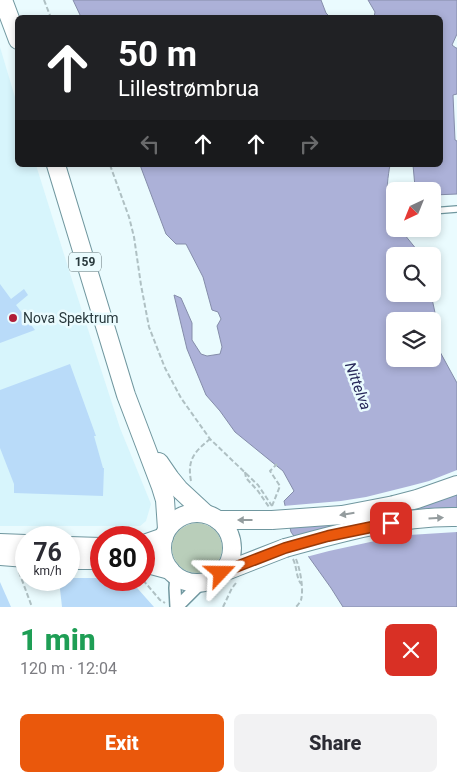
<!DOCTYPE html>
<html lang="en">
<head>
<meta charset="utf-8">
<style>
  :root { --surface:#fff; --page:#f2f2f3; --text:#2b2b33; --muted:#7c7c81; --accent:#ea580c }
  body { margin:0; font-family:Roboto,sans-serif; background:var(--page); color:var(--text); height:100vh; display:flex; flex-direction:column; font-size:19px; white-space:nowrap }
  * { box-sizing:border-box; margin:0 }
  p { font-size:16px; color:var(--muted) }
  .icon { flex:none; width:28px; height:28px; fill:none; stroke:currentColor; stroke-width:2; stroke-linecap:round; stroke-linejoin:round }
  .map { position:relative; height:607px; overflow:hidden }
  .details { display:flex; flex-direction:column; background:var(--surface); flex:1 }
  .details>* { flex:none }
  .top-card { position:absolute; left:15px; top:15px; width:428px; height:152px; border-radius:8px; box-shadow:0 2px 8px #0003; background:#202124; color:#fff; overflow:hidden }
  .needle { width:32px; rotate:223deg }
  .tools { position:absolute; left:386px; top:182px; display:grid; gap:10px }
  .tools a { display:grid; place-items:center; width:55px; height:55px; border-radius:8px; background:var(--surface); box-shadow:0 2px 8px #0003; font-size:25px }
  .speed { position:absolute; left:15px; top:526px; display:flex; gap:10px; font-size:25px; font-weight:700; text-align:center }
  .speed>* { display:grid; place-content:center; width:65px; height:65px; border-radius:50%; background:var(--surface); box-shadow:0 2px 8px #0003; line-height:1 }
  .speed small { font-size:12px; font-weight:400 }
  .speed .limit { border:8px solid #d22; background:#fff; color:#111 }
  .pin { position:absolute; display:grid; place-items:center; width:42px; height:42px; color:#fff; margin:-21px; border-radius:10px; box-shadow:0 2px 8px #0006 }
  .me { position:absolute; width:55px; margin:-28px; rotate:67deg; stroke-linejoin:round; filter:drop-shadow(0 0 4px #0008) }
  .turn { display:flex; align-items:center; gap:18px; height:105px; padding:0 20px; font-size:22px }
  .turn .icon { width:65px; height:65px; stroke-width:2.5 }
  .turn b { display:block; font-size:35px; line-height:42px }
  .lanes { display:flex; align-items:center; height:48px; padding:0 20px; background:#0003; justify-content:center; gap:25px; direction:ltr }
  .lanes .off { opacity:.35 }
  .round { display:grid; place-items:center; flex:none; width:52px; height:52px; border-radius:8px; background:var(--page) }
  .overview { display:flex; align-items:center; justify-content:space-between; height:85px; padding:0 20px }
  h1 { font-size:30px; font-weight:800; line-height:38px; color:#1e9e55 }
  .primary-button { display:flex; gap:10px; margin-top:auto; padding:10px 20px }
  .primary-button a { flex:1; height:58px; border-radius:8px; background:var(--accent); color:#fff; font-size:20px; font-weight:800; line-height:58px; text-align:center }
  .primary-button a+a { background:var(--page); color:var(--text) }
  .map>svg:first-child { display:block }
  .built { fill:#d7f5fc }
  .green { fill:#b9ceba }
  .water { fill:#acb1d8; stroke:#858daa; fill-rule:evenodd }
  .pier { fill:#eafbfe }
  .building { fill:#b9dbf9 }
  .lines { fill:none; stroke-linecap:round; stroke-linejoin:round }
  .service-casing { stroke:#70979f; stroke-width:8 }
  .minor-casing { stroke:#70979f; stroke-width:14 }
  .primary-casing { stroke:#70979f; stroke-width:20 }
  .trunk-casing { stroke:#70979f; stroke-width:20 }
  .path { stroke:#afc0c3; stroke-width:2; stroke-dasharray:5 2.5; stroke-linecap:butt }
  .service { stroke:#fff; stroke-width:5.5 }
  .minor { stroke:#fff; stroke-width:11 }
  .primary { stroke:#fff; stroke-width:18 }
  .trunk { stroke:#fff; stroke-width:18 }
  .trunk-bridge-casing { stroke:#70979f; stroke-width:20; stroke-linecap:butt }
  .trunk-bridge { stroke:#fff; stroke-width:18 }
  .oneway { fill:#949c9e }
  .route-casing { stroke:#983908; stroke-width:12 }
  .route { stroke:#ea580c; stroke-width:9 }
  .poi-dot { fill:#b01d38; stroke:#eafbfe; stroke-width:2 }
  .labels { text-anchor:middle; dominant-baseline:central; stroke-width:5; stroke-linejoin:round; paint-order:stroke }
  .shield { fill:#eafbfe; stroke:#637377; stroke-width:1 }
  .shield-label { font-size:12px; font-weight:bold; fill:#29393d }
  .poi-label { font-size:14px; fill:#29393d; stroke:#eafbfe; text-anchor:start }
  .water-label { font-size:15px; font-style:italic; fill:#272859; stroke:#eafbfe }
</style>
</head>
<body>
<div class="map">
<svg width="457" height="607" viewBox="0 0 457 607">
  <rect width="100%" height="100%" fill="#eafbfe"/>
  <path class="built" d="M0,47l17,57 1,61h18l37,118 47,145 31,76 -5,17 -6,5h-140z"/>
  <circle class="green" cx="197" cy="548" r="25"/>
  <g class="water">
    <path d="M73,0h248l5,13 4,4h-249z"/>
    <path d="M368,0h89v34l-5,11 4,3h1v46l-4,1 2,45 2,1v53l-24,1 -1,-4h-15l-2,-4 -2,-22h27v-147l-66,-1 1,-5z"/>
    <path d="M140,165h250c-2,11 -4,25 -2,37 2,9 7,19 7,27h5l17,21 3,6h-25v38h36l6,28 2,28 18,33v224h-114l-12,-19 -40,-56 -7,-31 10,-10 -11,-20 -48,-39 -15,-21 -14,-16 -19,-46 -13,-54 7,3 11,25v17l9,14 6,2 13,-2 2,-7 -5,-21 4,-7 -3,-7 -6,-2 -9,-33 -17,-33h-10l-10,-10zM395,321h37v38h-37z"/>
  </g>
  <g class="pier">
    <path d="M457,470v24l-169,33 -5,-21 58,-5 25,-4 44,-11 19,-5z"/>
    <path d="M457,510v22l-48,3 -25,4 -55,12 -23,6 -13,-19z"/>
  </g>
  <g class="building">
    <path d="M0,284l11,15 13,-10 4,6 -12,10 19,25 -35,13z"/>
    <path d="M70,364l26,72h-2l9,32h1l-1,28 -89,-3v-9l-14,-36v-58z"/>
    <path d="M69,578h32v2h29l24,27h-92l-3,-27h10z"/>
    <path d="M0,582l11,25h-11z"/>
  </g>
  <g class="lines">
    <defs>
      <path id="service" d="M432,211l25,-2"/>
      <g id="minor">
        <path d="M176,607l-1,-19 1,-12"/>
        <path d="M177,607l24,-24"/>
      </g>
      <g id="primary">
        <path d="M0,543l26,1"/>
        <path d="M144,544l20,-7"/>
        <path d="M69,546l32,1"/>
        <path d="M0,556l26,2"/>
        <path d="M69,560h32"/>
        <path d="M144,563l26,7"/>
      </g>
      <g id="trunk">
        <path d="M3,0l15,40"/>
        <path d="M56,165l70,230 35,92 4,13 2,29"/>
        <path d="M159,462l11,16 9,11 27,25"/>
        <path d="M394,505l23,-6 40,-14"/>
        <circle cx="197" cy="548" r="35"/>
        <path d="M218,520h54"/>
        <path d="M221,573l64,-25"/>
      </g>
    </defs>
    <use href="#service" class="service-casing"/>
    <use href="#minor" class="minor-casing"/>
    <use href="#primary" class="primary-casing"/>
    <use href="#trunk" class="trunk-casing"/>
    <g class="path">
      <path d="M44,0l7,18"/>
      <path d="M110,165l19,52 5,20 7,48 8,42 16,41 16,30 29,41 48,46 14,21"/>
      <path d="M245,472l1,6 12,13 11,16"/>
      <path d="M191,481c-4,-21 3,-29 19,-42"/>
      <path d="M272,506l8,-20 -10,-15 7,-7"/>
      <path d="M293,559c4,8 3,18 8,25"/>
      <path d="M296,559c4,10 8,30 5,41 -1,2 -3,5 -5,7"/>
      <path d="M19,572l13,35"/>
      <path d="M143,580l17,20 5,3"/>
      <path d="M223,607l9,-19 4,-5"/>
    </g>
    <use href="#service" class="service"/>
    <use href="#minor" class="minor"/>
    <use href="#primary" class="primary"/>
    <use href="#trunk" class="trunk"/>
    <defs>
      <g id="trunk-bridge">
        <path d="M272,520l70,-5 52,-10"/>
        <path d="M285,548c54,-15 115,-32 172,-31"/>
      </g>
    </defs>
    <use href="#trunk-bridge" class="trunk-bridge-casing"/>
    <use href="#trunk-bridge" class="trunk-bridge"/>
  </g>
  <defs><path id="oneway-solid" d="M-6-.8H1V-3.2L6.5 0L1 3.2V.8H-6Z" transform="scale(1.25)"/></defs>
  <g class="oneway">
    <use href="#oneway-solid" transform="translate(347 514) rotate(171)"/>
    <use href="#oneway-solid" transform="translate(436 518) rotate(-4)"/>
    <use href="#oneway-solid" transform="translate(245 520) rotate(-180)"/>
  </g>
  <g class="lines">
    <defs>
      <path id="route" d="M221,573l7,-3 57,-22 43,-12 63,-13"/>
    </defs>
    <use href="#route" class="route-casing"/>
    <use href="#route" class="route"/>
  </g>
  <circle class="poi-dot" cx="13" cy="318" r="5"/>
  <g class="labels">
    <rect class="shield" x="69" y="252.5" width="32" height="19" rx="4"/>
    <g class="shield-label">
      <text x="85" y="262">159</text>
    </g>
    <g class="poi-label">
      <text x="23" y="318">Nova Spektrum</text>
    </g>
    <g class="water-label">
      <text transform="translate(358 386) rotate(70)">Nittelva</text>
    </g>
  </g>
</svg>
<div class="tools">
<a><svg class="needle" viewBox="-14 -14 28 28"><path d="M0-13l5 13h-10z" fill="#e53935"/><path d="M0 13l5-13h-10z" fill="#7c7c81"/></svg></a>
<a><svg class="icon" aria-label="search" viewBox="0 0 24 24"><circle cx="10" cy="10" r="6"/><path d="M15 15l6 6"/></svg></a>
<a><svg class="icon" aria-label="layers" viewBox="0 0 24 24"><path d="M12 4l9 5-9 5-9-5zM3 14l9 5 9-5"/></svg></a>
</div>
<div class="speed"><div>76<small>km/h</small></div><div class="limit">80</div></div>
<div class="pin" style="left:391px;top:523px;background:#d93025"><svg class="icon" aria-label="arrive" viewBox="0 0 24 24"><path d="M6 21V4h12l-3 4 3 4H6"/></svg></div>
<svg class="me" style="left:221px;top:573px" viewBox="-20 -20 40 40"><path d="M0-17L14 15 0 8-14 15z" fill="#ea580c" stroke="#fff" stroke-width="4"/></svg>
<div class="top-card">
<div class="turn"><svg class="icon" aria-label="ahead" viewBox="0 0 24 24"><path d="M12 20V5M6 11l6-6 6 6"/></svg><div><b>50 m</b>Lillestrømbrua</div></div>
<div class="lanes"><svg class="icon off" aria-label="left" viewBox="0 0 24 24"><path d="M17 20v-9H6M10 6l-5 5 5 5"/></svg><svg class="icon" aria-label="ahead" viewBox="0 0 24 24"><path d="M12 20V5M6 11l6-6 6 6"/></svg><svg class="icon" aria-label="ahead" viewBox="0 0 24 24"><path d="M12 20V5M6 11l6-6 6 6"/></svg><svg class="icon off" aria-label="right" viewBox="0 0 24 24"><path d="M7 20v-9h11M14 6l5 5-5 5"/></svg></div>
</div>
</div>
<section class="details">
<div class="overview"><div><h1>1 min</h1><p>120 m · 12:04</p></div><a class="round" style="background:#d93025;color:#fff"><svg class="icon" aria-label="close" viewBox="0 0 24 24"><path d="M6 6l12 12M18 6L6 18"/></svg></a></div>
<div class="primary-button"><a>Exit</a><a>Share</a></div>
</section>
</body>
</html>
